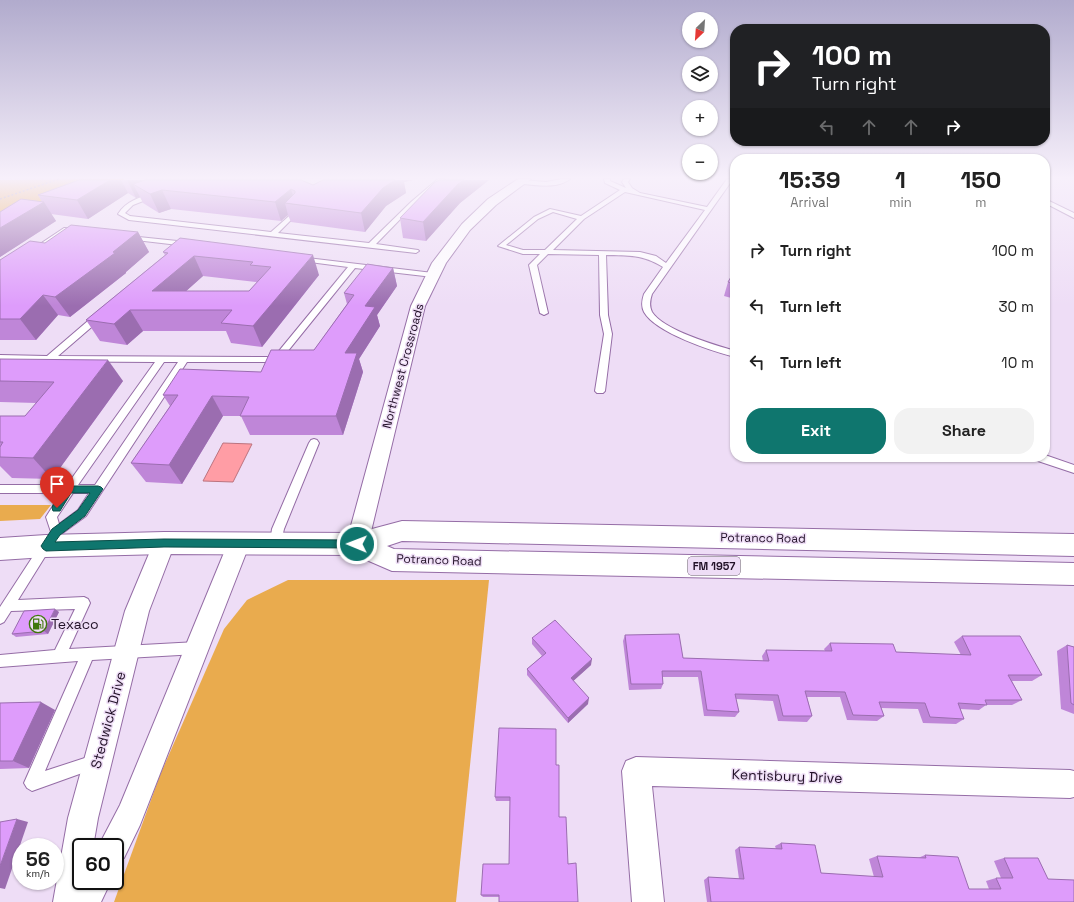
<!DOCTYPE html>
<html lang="en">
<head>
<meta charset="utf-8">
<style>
  :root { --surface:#fff; --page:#f2f2f2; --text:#222; --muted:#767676; --accent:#0f766e }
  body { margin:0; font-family:"Space Grotesk",sans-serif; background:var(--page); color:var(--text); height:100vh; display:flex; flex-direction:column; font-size:15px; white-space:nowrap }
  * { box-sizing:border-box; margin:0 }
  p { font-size:13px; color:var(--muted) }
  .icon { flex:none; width:22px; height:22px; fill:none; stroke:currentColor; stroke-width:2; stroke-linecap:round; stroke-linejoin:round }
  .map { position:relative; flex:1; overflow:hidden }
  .panel { position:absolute; left:730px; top:154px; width:320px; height:308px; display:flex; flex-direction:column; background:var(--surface); border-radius:16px; box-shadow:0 1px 3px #0004 }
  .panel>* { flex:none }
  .guide { position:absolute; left:730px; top:24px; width:320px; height:122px; border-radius:16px; box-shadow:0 1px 3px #0004; background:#202124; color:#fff; overflow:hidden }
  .needle { width:26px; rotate:205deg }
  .fabs { position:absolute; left:682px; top:12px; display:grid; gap:8px }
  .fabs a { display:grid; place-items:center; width:36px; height:36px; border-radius:50%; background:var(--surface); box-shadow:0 1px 3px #0004; font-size:20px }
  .speed { position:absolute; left:12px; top:838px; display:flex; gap:8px; font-size:20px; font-weight:700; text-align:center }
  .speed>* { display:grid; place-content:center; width:52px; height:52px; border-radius:50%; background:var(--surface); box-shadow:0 1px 3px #0004; line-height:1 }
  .speed small { font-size:10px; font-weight:400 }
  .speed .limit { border:2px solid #111; border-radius:6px; background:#fff; color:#111 }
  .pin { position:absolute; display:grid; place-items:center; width:34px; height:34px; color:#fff; margin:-41px -17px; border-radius:50% 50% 50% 0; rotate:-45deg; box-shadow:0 0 4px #0007 }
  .pin .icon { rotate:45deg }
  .me { position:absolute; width:44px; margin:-22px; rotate:271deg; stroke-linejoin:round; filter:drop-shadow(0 0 3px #0008) }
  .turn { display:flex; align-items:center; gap:14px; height:84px; padding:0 16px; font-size:18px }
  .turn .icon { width:52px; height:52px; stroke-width:2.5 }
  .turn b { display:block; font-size:28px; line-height:34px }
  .lanes { display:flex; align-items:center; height:38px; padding:0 16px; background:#0003; justify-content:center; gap:20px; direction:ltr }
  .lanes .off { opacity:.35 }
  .eta { display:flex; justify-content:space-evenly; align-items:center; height:68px; text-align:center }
  .eta b { font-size:24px; font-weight:700; line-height:28px }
  .button { display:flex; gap:8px; margin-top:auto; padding:8px 16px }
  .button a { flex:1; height:46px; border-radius:16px; background:var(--accent); color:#fff; font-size:16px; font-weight:700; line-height:46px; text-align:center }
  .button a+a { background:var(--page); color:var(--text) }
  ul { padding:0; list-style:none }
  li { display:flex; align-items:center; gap:12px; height:56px; padding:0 16px }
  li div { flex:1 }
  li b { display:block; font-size:15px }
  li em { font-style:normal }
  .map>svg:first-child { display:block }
  .green { fill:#e9ab4e }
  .water { fill:#ff9da5; stroke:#bc737f }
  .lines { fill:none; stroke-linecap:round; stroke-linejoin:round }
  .service-casing { stroke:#956da6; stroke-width:2 }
  .minor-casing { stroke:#956da6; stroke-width:2 }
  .primary-casing { stroke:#956da6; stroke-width:2 }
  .path { stroke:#98889f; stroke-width:1.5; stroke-dasharray:2 2; stroke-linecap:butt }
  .service { fill:#fff; fill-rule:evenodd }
  .minor { fill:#fff; fill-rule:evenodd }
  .primary { fill:#fff; fill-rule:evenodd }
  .wall { fill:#bf86d8; fill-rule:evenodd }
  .shaded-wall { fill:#9b6db0 }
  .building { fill:#de9cfb; stroke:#9b6db0; fill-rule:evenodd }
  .route { fill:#0f766e; stroke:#0a4d48 }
  .labels { text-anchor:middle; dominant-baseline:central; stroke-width:3; stroke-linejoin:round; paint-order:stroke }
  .shield { fill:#eeddf6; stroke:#5e4e65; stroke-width:1 }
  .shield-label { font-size:11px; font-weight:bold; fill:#211127 }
  .street-label { font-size:12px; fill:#211127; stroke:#eeddf6 }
  .near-poi-label { font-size:14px; fill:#211127; stroke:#eeddf6; text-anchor:start }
  .near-street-label { font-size:14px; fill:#211127; stroke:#eeddf6 }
</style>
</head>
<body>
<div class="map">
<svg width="1074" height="902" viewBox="0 0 1074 902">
  <rect width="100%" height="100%" fill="#eeddf6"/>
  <g class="green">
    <path d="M125,179l-125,51v-50z"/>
    <path d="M0,505h51l-11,14 -40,2z"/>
    <path d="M288,580h201l-33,322h-342l46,-127 64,-146 23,-29z"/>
  </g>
  <path class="water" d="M223,443l29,1 -19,38 -30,-1z"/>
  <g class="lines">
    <defs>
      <g id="service">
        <path d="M438,179h7l-30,25 -39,40 42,6 1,1 -3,2 -287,-33 -11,-6c8,-13 22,-17 36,-21l2,1v2l-23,9 -8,8 5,3 141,16 26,-23 3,2 -22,22 91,10 42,-41z"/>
        <path d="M562,179h8c-13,10 -32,6 -47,5l-3,-2 3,-2 23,2z"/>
        <path d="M604,179h6v2l16,7 -4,-6 2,-3h6l-2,3 4,6 8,5 67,14 20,-28h6l-81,115c-2,6 -3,12 0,18 11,18 63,33 83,39v6c-23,-6 -79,-24 -91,-45 -3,-6 -2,-12 0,-18l19,-27c-21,-13 -33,-11 -57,-12l2,60 4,19 -7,57 -2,2h-6l-2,-2 9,-57 -4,-19 -1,-60 -51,-1 -11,11 11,48 -4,2 -4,-2 -11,-48 11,-11h-17l-25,-8 36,-29 16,-8 31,7 39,-26 -15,-7zM625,192l80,18 -39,53 -10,-7 -16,-4 -87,-2 31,-31zM553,212l24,7 -32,31h-22l-17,-5 32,-26z"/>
        <path d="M1045,199l29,14v5l-29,-15z"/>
        <path d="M64,228l14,1 3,2 -3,2 -13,-1 -29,19 -5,-1z"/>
        <path d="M129,236l58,6 3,2 -3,2 -60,-7 -1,-1z"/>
        <path d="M299,257l134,16 4,2 -4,2 -78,-9 -76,94h-92l-101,154 -26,19 -4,2 -4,-2 -6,-18 15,-24h-61v-8h67l88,-123 -155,-1v-6l47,1 49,-42h3l4,2 -1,2 -44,38 216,1 74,-90 -46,-6 -4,-2zM164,362h14l-83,123h-17zM73,493h16l-11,17 -19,14 -2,-7z"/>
        <path d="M314,439l3,1 2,3 -35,86 -4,17 -4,2 -4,-2 -2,-3 2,-14 37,-86 2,-3z"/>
        <path d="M1045,455l29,10v8l-39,-13 -1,-3h11z"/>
        <path d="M45,542l4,2 2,3 -33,53 66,-3 4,2 2,4 -21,46 128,-7 5,2 1,4 -1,4 -5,2 -105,6 -47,111 49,-16 5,2 2,5 -2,5 -67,24 -5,-3 -3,-5 54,-122 -78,6v-12l55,-5 20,-41 -64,2 -7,11 -4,2v-17l41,-63z"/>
      </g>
      <g id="minor">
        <path d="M518,179h13l-35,26 -26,25 -24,33 -21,43 -57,238 -3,6 -8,3 -8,-3 -3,-6 65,-238 21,-43 30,-39 26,-25z"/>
        <path d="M164,534l8,3 3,6 -26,68 -51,207 -5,29h-12v34h30l-10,21h-48l15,-84 57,-207 31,-74z"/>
        <path d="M239,534l8,3 3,6 -110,282 -16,33 -9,3v-14h-17l22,-42 108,-262 3,-6z"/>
        <path d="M636,757l434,13 4,1v26l-4,1 -418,-12 12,116h-32l-10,-131 4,-10z"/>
      </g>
      <path id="primary" d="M402,521l672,13v22l-672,-15 -15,5 7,3 680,14v22l-682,-14 -37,-16 -191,-1 -118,3 -46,3v-22l46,-3 118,-3 193,1z"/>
    </defs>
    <use href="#service" class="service-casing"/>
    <use href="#minor" class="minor-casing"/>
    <use href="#primary" class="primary-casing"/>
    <path class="path" d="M0,199l59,-20"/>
    <use href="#service" class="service"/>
    <use href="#minor" class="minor"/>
    <use href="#primary" class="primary"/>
  </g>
  <g class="wall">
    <path d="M79,180h222l12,5 10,-5h90l-9,2 2,11 -20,13 -21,26 -74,-10 -3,-7 -7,6 -110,-12 -12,4 -16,-10 -3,-6 -4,1 -8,-5 -40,26 -37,-5 5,7 -56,36v-45l42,-10 -4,-7z"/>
    <path d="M439,180h50l-29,23 -34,38 -23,-3 -3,-20z"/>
    <path d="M138,232l11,20 -23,20v1l-56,44 -12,-2 -22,25h-36v-80l45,-17z"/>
    <path d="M180,238l139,37 -57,72 -31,-4 -5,-12h-83l-16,14 -27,-4 -14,-21 79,-65 -2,-3zM203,276l54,6 -8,9h-63z"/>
    <path d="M393,268l4,18 -20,29 3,11 -21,33 4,13 -20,63h-93l-9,-19h-18l-41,68 -36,-2 -15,-19 39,-57 -7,-11 98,-23 53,-22 33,-46 -3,-11z"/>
    <path d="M735,270v29l-11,-3 4,-14z"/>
    <path d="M0,359l123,22 -71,98 -40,-1 -12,-12v-50h25l12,-13 -37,-1z"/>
    <path d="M59,612l-11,22 -32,3 -4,-3z"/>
    <path d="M625,635l58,23 80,3 -1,-5 4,-6 59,1 -1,-2 6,-6 66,9 65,3 -7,-13 8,-6 80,39 -10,6h-20l10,19 -10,5h-26l-7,5 -19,-1 4,10 -8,5 -33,-1 -5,-14 -37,-1 3,8 -7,5 -30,-1 -7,-23h-33l5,19 -5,6 -29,-1 -5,-20 -37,-2 3,13 -4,5 -31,-1 -6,-39h-35v7l-2,5 -32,1 -6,-49z"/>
    <path d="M532,638l59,27 -18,16 15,23 -20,19 -41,-48v-6l15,-13 -10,-12z"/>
    <path d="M1067,645l7,2v67l-13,-5 -4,-58z"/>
    <path d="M0,703l55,7 -26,58 -29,1z"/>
    <path d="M556,765l3,52 9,47 -69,33h-16l-2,-2 28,-31 1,-63h-14l-1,-4z"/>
    <path d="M781,843l40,30 53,4 -5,-18 8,-3 41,2 7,-3 44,34h20l-3,-8 10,-3h5l-7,-17 10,-3 44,21 26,23h-367l-3,-22 4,-3 31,2 -4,-29 4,-3 37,2 -1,-3z"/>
  </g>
  <g class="shaded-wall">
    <path d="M110,180h11l7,13 -40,26 -11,-19z"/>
    <path d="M127,180h55l-49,4 7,13 -4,1z"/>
    <path d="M393,180h20l-9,2 2,11 -20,13 -21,26 -4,-19 22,-25z"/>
    <path d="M464,180h25l-29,23 -34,38 -3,-19 35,-38z"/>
    <path d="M291,189l5,16 -11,-2 3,12 -7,6 -6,-19z"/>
    <path d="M162,190l9,19 -12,4 -9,-19z"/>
    <path d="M44,202l12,19 -56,36v-29z"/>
    <path d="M138,232l11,20 -23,20v1l-56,44 -15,-20z"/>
    <path d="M313,255l6,20 -57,72 -9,-21z"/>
    <path d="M194,256l9,20 -38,34 -13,-19z"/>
    <path d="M393,268l4,18 -20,29 3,11 -21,33 4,13 -20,63 -7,-19 9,-63 20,-47z"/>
    <path d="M43,295l15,20 -22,25 -16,-21z"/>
    <path d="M130,310l13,21 -16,14 -13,-21z"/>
    <path d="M108,360l15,21 -71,98 -19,-21z"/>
    <path d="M212,396l11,20 -41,68 -13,-19z"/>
    <path d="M55,609l4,3 -11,22 -4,-3z"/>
    <path d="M592,659l-1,6 -21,19 1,-6z"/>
    <path d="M589,698l-1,6 -20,19v-5z"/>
    <path d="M41,702l14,8 -26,58 -16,-7z"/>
    <path d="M17,819l11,3 -23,67 -5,-1v-22z"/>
  </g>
  <g class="building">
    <path d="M79,180h31l-33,20 -39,-5z"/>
    <path d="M145,180h156l12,5 10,-5h72l-12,8 -22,25 -76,-10 10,-10v-2l-4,-2 -16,13 -113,-12 -12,4 -17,-10z"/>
    <path d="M439,180h25l-6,4 -35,38 -23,-4 34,-35z"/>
    <path d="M21,199l23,3 -44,26v-16z"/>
    <path d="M71,225l67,7 -25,20 2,1 -60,44 -12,-2 -23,24h-20v-59l30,-19 15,2z"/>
    <path d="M180,238l133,17 -60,71 -32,-3 11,-13h-102l-16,14 -28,-4 82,-67 -5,-1zM194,256l59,6 -3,3 21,2 -22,24h-97z"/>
    <path d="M367,264l26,4 -28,38 10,1 -30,46h12l-21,63h-96l9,-19 -37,-1 -43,69 -38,-2 47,-68h-15l17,-26 81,3 10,-22h43l40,-55 -10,-2z"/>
    <path d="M735,270v14l-7,-2z"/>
    <path d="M0,359l108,1 -75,98 -33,-1v-10l3,-5h-3v-26h25l29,-34 -54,-1z"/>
    <path d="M55,609l-11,22 -32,3 12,-23z"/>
    <path d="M555,620l37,39 -21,19 18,20 -21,20 -41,-49 19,-16 -14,-15z"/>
    <path d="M679,634l4,24 86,3 -3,-11 66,1 -2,-8 63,1 3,8 75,3 -9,-19h58l22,39h-34l14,25h-37l2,5 -29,-2 6,16 -34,-2 -5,-14 -46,-1 5,14 -31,-1 -8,-23 -40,-1 7,25h-29l-5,-21 -43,-1 4,18 -32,-2 -6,-39h-39l1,13h-32l-6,-49z"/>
    <path d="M1067,645l7,2v58l-3,-2z"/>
    <path d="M41,702l-28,59h-13v-58z"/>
    <path d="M499,728l57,1v36h3v52h7l2,47 8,-1 2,39h-79v-7h-18l2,-31h26l1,-67h-15z"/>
    <path d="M17,819l-17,47v-44z"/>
    <path d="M781,843l34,2 6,28 62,4 -6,-21 49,2 -1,-3 33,2 11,32h32l-5,-11h17l-9,-20h34l10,21 26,1v22h-363l-3,-25 36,2 -5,-32 43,2z"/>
  </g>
  <linearGradient id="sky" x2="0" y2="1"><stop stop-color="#b1abcd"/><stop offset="0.58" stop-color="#f7f0fb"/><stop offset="1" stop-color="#f7f0fb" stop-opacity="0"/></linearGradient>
  <rect width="1074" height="306" fill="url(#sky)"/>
  <path class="route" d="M69,486h29l3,1 2,2 -18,27 -25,19 -5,7 109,-3 193,1 4,1 2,3 -2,3 -4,1 -193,-1 -118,4 -3,-2 -2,-3 11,-17 26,-19 12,-17h-19l-11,18h-7l-1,-3 1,-3 12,-18z"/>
  <defs>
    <symbol id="fuel-ring" viewBox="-11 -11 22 22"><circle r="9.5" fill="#eeddf6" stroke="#3f780c" stroke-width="1.5"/><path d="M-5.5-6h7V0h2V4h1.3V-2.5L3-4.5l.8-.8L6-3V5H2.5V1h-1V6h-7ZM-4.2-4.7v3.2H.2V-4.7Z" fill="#3f780c"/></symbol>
  </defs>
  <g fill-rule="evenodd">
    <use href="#fuel-ring" x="28" y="614" width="20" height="20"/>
  </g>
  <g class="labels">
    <rect class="shield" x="688" y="557" width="52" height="18" rx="3"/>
    <g class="shield-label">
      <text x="714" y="566">FM 1957</text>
    </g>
    <g class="street-label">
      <text transform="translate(403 366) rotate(-75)">Northwest Crossroads</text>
      <text transform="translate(763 538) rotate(1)">Potranco Road</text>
      <text transform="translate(439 560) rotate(2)">Potranco Road</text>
    </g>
    <g class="near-poi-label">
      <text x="51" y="624">Texaco</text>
    </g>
    <g class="near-street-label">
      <text transform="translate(108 720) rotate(-75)">Stedwick Drive</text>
      <text transform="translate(787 776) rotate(2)">Kentisbury Drive</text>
    </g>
  </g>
</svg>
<div class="fabs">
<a><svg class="needle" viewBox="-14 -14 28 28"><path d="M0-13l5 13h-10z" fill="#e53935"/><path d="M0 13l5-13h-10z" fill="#767676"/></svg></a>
<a><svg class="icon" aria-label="layers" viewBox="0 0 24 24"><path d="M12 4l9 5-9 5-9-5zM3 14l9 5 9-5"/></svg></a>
<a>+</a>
<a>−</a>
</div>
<div class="speed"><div>56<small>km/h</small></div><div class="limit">60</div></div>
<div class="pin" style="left:57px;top:508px;background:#d93025"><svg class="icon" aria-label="arrive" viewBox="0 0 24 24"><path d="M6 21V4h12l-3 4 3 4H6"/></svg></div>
<svg class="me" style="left:357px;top:544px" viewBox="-20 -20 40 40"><circle r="17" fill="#0f766e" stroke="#fff" stroke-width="3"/><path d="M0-11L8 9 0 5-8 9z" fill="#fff"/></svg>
<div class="guide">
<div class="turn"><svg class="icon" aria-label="right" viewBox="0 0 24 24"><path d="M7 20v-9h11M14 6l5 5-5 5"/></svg><div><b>100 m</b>Turn right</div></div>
<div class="lanes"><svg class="icon off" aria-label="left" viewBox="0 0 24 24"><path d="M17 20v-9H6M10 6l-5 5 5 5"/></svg><svg class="icon off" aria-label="ahead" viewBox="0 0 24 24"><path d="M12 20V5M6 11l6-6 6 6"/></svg><svg class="icon off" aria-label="ahead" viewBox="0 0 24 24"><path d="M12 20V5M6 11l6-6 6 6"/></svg><svg class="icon" aria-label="right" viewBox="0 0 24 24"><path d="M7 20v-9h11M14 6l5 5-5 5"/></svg></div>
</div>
<section class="panel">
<div class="eta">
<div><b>15:39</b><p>Arrival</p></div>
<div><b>1</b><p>min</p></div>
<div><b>150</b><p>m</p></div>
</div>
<ul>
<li><svg class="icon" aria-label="right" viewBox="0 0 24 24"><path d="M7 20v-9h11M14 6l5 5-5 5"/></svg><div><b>Turn right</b></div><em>100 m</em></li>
<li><svg class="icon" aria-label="left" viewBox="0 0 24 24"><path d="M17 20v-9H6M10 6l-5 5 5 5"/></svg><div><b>Turn left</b></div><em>30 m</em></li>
<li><svg class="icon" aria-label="left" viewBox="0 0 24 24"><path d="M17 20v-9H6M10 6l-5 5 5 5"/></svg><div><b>Turn left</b></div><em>10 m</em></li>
</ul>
<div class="button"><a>Exit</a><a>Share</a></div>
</section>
</div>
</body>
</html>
